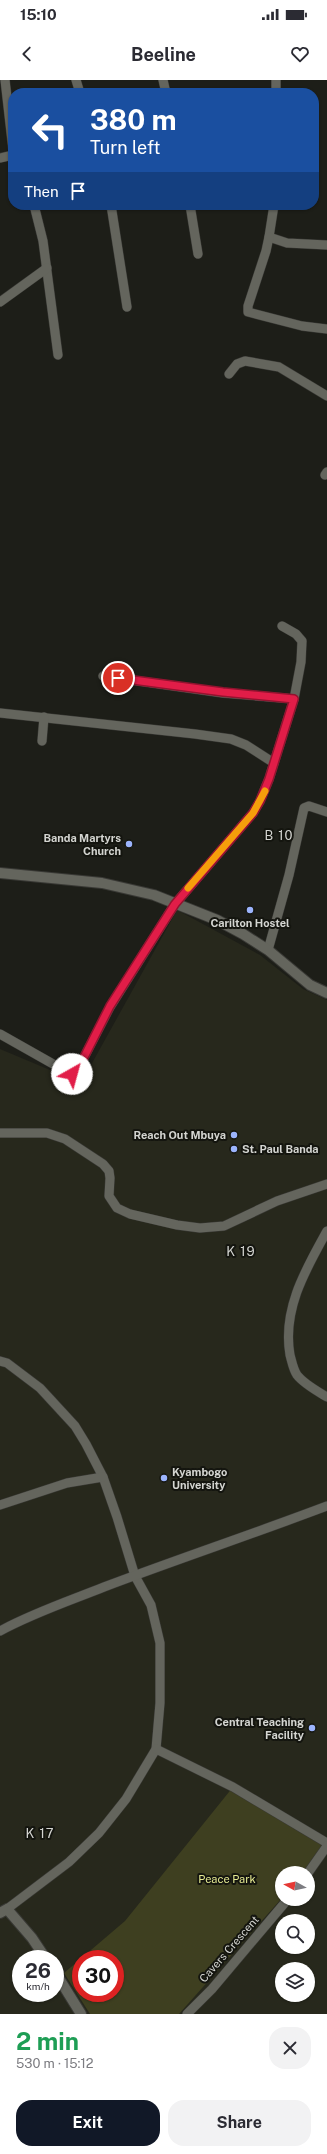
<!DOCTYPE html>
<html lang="en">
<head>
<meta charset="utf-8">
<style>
  :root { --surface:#fff; --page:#f2f2f3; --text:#2b2b33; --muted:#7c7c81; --accent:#111827 }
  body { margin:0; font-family:"Public Sans",sans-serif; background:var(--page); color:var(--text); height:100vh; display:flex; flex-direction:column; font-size:15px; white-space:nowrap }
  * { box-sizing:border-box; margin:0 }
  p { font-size:13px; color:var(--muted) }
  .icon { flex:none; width:22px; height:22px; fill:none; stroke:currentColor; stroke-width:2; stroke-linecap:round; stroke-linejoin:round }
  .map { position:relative; height:1934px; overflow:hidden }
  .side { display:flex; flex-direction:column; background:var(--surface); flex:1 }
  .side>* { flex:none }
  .guide { position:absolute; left:8px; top:8px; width:311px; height:122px; border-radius:16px; box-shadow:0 1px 3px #0004; background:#1a4fa0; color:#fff; overflow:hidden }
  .needle { width:26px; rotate:278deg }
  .tools { position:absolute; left:275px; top:1786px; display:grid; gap:8px }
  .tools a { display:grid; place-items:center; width:40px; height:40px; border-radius:50%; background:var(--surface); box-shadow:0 1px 3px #0004; font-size:20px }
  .speed { position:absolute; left:12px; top:1870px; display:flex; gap:8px; font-size:20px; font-weight:700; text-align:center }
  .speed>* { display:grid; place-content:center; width:52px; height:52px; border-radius:50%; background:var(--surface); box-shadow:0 1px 3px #0004; line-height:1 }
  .speed small { font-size:10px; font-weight:400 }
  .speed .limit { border:6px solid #d22; background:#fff; color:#111 }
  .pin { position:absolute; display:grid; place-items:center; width:34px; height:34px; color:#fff; margin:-17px; border:2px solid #fff; border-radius:50%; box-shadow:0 1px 4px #0007 }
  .me { position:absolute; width:44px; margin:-22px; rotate:38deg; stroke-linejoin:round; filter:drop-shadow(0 0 3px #0008) }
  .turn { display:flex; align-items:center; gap:14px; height:84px; padding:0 16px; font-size:18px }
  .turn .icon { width:52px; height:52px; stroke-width:2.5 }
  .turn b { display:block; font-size:28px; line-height:34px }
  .then { display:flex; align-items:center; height:38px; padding:0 16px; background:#0003; gap:8px; font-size:15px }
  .round { display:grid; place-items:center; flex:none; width:42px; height:42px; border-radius:16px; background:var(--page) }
  .overview { display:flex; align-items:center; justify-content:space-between; height:68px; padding:0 16px }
  h1 { font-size:24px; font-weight:700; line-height:30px; color:#1e9e55 }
  .primary-button { display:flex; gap:8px; margin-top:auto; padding:8px 16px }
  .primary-button a { flex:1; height:46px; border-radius:16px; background:var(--accent); color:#fff; font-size:16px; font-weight:700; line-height:46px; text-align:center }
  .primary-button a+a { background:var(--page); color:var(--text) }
  .status { display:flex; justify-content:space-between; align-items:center; height:28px; padding:0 20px; background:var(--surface); direction:ltr }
  .status svg { height:11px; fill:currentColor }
  header { display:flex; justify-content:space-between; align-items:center; height:52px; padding:0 16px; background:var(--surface); font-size:18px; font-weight:700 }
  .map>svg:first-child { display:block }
  .built { fill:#27281c; fill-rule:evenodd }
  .green { fill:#3e3f20; fill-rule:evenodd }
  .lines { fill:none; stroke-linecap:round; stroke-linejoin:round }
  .minor-casing { stroke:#393935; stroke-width:10 }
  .tertiary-casing { stroke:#393935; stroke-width:12 }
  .minor { stroke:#64655d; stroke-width:9 }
  .tertiary { stroke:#64655d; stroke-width:10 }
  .route-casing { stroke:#92132f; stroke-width:10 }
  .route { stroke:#e11d48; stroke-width:7 }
  .slow { stroke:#f59e0b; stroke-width:7 }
  .poi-dot { fill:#9cb4fd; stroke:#14150f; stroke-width:1.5 }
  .labels { text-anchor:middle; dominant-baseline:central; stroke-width:4; stroke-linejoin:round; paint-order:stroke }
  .poi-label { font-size:11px; font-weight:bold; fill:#d4d5d1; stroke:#14150f; text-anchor:end }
  .park-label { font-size:11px; fill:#e5ea92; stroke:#14150f }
  .street-label { font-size:11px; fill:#d4d5d1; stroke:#14150f }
  .quarter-label { font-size:13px; letter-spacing:1px; fill:#d4d5d1; stroke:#14150f }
</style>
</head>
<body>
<div class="status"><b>15:10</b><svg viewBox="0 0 49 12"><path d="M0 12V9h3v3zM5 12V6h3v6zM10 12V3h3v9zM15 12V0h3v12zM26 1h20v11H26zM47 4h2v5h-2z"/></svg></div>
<header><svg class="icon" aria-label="back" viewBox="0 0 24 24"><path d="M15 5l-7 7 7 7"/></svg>Beeline<svg class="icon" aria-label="heart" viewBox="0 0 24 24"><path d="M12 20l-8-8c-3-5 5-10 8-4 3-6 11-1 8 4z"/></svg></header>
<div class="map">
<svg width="327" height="1934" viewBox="0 0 327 1934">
  <rect width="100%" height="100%" fill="#1d1e18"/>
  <path class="built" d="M177,830l83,45 43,34 24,11v1014h-327v-965l81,34zM282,1793h26v26h-26zM282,1841h26v26h-26zM21,1879h34v34h-34zM81,1879h34v34h-34zM282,1889h26v26h-26z"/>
  <path class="green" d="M233,1707l94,55 -23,31h-22v25l-103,116h-89l-26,-41 61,-52zM81,1879h34v34h-34z"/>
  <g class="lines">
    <defs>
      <g id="minor">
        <path d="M5,0l8,70"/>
        <path d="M76,0l4,13"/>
        <path d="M163,0l3,13"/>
        <path d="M276,13v-13"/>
        <path d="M0,78l13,-3"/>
        <path d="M34,125l9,36 15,114"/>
        <path d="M111,125l16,102"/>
        <path d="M190,125l8,49"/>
        <path d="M274,125l-5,32 18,6 40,2"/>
        <path d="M269,157l-3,14 -18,55v6l54,14 25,3"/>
        <path d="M0,222l47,-34"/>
        <path d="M229,294l8,-10 8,-3 34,6 48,29"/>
        <path d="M325,395l2,-3"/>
        <path d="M103,596l120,17 71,6"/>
        <path d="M0,633l195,21 36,5 15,6 28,18"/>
        <path d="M42,661l2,-24"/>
        <path d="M268,870l21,-75 15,-67 5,-2 18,6"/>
        <path d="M0,954l69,39 8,-2 33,-64 65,-103 78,-91 7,-12 9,-22 25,-80 7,-37 1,-21 -6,-7 -14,-8"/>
        <path d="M0,1053h47l18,6 38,25 6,7 1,7 -1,18 8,12 13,6 47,11 23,3 24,-2 53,-25 50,-17"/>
        <path d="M327,1151c-21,38 -45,78 -37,124 2,7 3,14 7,20 7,9 20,16 30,22"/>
        <path d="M0,1281l7,2 33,25 35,38 11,18 17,33 14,40 18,59 16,29 9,38v60l-4,46 -30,50 -27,34 -30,29 -62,47"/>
        <path d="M0,1425l67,-22 36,-6"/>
        <path d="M0,1551c33,-18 69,-30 104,-44 74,-28 149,-53 223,-81"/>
        <path d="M156,1669l77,38 94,56"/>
        <path d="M308,1793l19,-27"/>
        <path d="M187,1934l25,-25 76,-90"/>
      </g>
      <g id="tertiary">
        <path d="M0,793l102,10 52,12 63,25 26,14 25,16 42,35 17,8"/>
        <path d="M0,1833l7,-4 25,29 14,21"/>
        <path d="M55,1892l26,42"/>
      </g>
    </defs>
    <use href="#minor" class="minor-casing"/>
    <use href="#tertiary" class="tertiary-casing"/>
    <use href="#minor" class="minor"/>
    <use href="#tertiary" class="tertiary"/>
  </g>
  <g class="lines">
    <defs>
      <path id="route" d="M72,994l5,-3 33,-65 65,-102 78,-91 7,-12 9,-22 25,-80 -71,-7 -105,-14"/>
    </defs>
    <use href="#route" class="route-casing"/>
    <use href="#route" class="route"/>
    <path class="slow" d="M188,808l65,-75 12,-22"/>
  </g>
  <g class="poi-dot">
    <circle cx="129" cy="764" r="4"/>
    <circle cx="250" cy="830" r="4"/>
    <circle cx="234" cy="1055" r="4"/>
    <circle cx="234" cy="1069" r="4"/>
    <circle cx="164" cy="1398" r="4"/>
    <circle cx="312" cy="1648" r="4"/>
  </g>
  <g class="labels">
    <g class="poi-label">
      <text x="121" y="758">Banda Martyrs<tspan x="121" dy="13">Church</tspan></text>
      <text x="250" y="843" text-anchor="middle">Carilton Hostel</text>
      <text x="226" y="1055">Reach Out Mbuya</text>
      <text x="242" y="1069" text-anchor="start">St. Paul Banda</text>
      <text x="172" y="1392" text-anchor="start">Kyambogo<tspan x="172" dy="13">University</tspan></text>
      <text x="304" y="1642">Central Teaching<tspan x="304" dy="13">Facility</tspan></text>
    </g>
    <g class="park-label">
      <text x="227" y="1799">Peace Park</text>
    </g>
    <g class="street-label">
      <text transform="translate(229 1869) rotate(-49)">Cavers Crescent</text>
    </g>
    <g class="quarter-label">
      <text x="279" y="755">B 10</text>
      <text x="241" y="1171">K 19</text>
      <text x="40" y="1753">K 17</text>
    </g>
  </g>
</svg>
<div class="tools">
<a><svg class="needle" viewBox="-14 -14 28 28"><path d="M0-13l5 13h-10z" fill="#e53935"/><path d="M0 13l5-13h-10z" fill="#7c7c81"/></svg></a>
<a><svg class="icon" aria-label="search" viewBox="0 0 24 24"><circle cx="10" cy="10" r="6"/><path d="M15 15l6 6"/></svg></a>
<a><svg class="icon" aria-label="layers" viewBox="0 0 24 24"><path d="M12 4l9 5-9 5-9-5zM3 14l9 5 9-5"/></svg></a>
</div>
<div class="speed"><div>26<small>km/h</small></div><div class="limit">30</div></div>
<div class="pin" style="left:118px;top:598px;background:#d93025"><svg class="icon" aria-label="arrive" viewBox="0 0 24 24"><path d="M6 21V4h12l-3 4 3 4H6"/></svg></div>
<svg class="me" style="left:72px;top:994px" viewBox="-20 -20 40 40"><circle r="19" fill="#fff"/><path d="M0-13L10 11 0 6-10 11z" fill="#e11d48"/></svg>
<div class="guide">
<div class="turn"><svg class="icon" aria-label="left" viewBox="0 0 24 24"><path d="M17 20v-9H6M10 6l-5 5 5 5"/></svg><div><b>380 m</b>Turn left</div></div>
<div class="then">Then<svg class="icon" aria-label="arrive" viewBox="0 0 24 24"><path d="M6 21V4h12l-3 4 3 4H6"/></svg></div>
</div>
</div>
<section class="side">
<div class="overview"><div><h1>2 min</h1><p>530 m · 15:12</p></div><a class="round"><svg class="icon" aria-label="close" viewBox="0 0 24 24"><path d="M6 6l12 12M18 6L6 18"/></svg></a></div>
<div class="primary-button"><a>Exit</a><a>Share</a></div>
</section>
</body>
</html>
